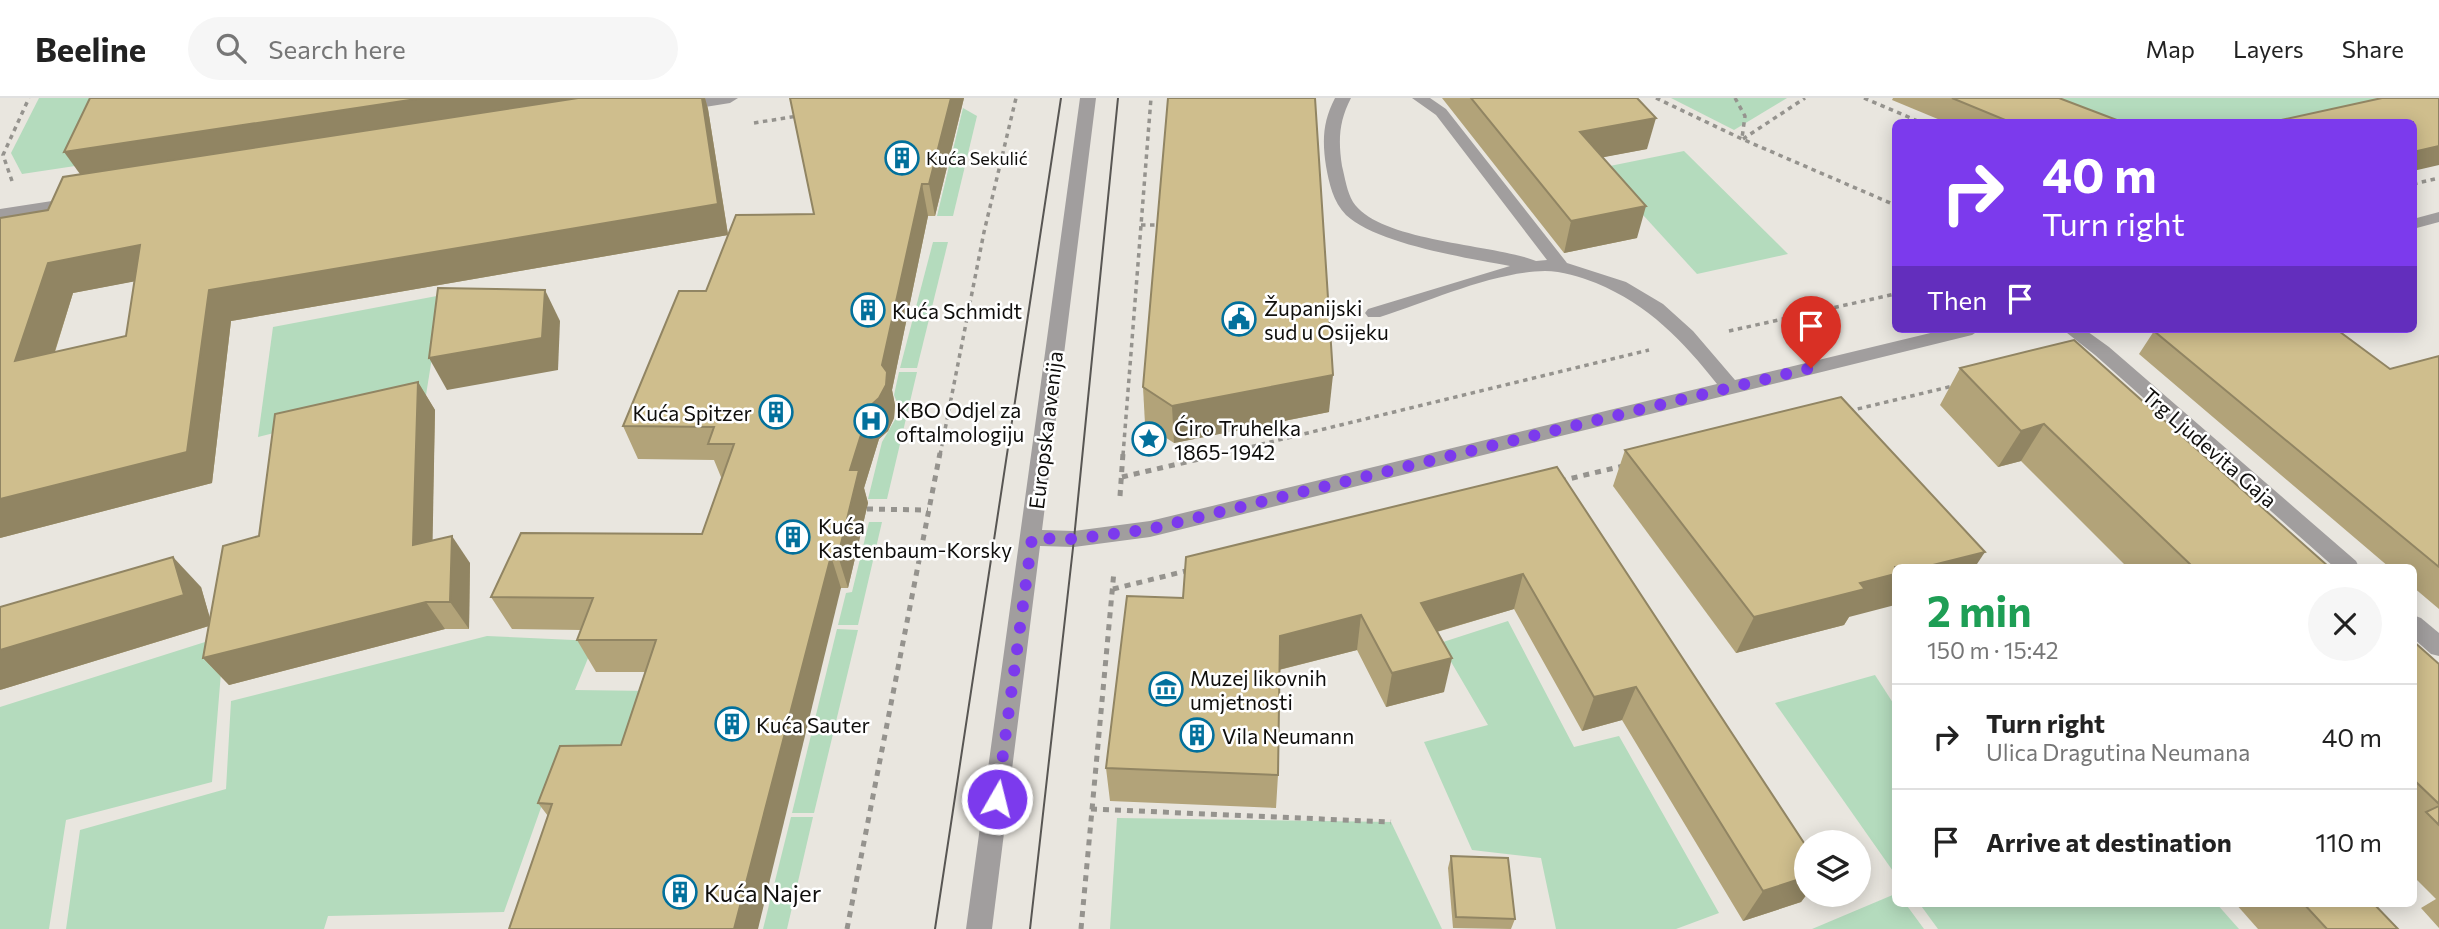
<!DOCTYPE html>
<html lang="en">
<head>
<meta charset="utf-8">
<style>
  :root { --surface:#fff; --page:#f6f6f6; --text:#222; --muted:#767676; --line:#e0e0e0 }
  body { margin:0; font-family:Commissioner,sans-serif; background:var(--page); color:var(--text); height:100vh; display:flex; flex-direction:column; font-size:26px; white-space:nowrap }
  * { box-sizing:border-box; margin:0 }
  p { font-size:23px; color:var(--muted) }
  .icon { flex:none; width:38px; height:38px; fill:none; stroke:currentColor; stroke-width:2; stroke-linecap:round; stroke-linejoin:round }
  .map { position:relative; flex:1; overflow:hidden }
  .sheet { position:absolute; left:1892px; top:466px; width:525px; height:343px; display:flex; flex-direction:column; background:var(--surface); border-radius:10px; box-shadow:0 4px 18px #0003 }
  .sheet>* { flex:none }
  .top-card { position:absolute; left:1892px; top:21px; width:525px; height:214px; border-radius:10px; box-shadow:0 4px 18px #0003; background:#7c3aed; color:#fff; overflow:hidden }
  .tools { position:absolute; left:1794px; top:732px; display:grid; gap:14px }
  .tools a { display:grid; place-items:center; width:77px; height:77px; border-radius:50%; background:var(--surface); box-shadow:0 4px 18px #0003; font-size:35px }
  .pin { position:absolute; display:grid; place-items:center; width:60px; height:60px; color:#fff; margin:-72px -30px; border-radius:50% 50% 50% 0; rotate:-45deg; box-shadow:0 0 7px #0007 }
  .pin .icon { rotate:45deg }
  .me { position:absolute; width:77px; margin:-38px; rotate:8deg; stroke-linejoin:round; filter:drop-shadow(0 0 5px #0008) }
  .turn { display:flex; align-items:center; gap:24px; height:147px; padding:0 35px; font-size:32px }
  .turn .icon { width:91px; height:91px; stroke-width:2.5 }
  .turn b { display:block; font-size:49px; line-height:60px }
  .then { display:flex; align-items:center; height:66px; padding:0 35px; background:#0003; gap:14px; font-size:26px }
  .round { display:grid; place-items:center; flex:none; width:74px; height:74px; border-radius:37px; background:var(--page) }
  .summary { display:flex; align-items:center; justify-content:space-between; height:119px; padding:0 35px }
  h1 { font-size:42px; font-weight:700; line-height:52px; color:#1e9e55 }
  ul { padding:0; list-style:none }
  li { display:flex; align-items:center; gap:21px; height:105px; padding:0 35px; border-top:2px solid var(--line) }
  li div { flex:1 }
  li b { display:block; font-size:26px }
  li em { font-style:normal }
  header { display:flex; align-items:center; gap:42px; box-sizing:border-box; height:98px; padding:0 35px; background:var(--surface); border-bottom:2px solid var(--line) }
  header strong { font-size:33px }
  nav { display:flex; gap:38px; margin-inline-start:auto; font-size:24px }
  .search { width:490px; height:63px; background:var(--page); display:flex; align-items:center; gap:18px; box-sizing:border-box; padding:0 24px; border-radius:38px; color:var(--muted); font-size:26px }
  .map>svg:first-child { display:block }
  .green { fill:#b4dbbd }
  .lines { fill:none; stroke-linecap:round; stroke-linejoin:round }
  .path-far1 { stroke:#95938e; stroke-width:3.5; stroke-dasharray:4.5 4.5; stroke-linecap:butt }
  .path { stroke:#95938e; stroke-width:5; stroke-dasharray:6 6; stroke-linecap:butt }
  .minor { fill:#a19e9e; fill-rule:evenodd }
  .tram { stroke:#585653; stroke-width:2 }
  .wall { fill:#b2a379; fill-rule:evenodd }
  .shaded-wall { fill:#918563 }
  .building { fill:#cfbe8d; stroke:#918563; stroke-width:2; fill-rule:evenodd }
  .route { stroke:#7c3aed; stroke-width:12; stroke-dasharray:0 21.6 }
  .labels { text-anchor:middle; dominant-baseline:central; stroke-width:5; stroke-linejoin:round; paint-order:stroke }
  .far-poi-label { font-size:18px; fill:#0f0e0c; stroke:#fff; text-anchor:start }
  .poi-label { font-size:21px; fill:#0f0e0c; stroke:#fff; text-anchor:start }
  .street-label { font-size:21px; fill:#0f0e0c; stroke:#fff }
  .near-poi-label { font-size:24px; fill:#0f0e0c; stroke:#fff; text-anchor:start }
</style>
</head>
<body>
<header>
<strong>Beeline</strong>
<div class="search"><svg class="icon" aria-label="search" viewBox="0 0 24 24"><circle cx="10" cy="10" r="6"/><path d="M15 15l6 6"/></svg>Search here</div>
<nav><a>Map</a><a>Layers</a><a>Share</a></nav>
</header>
<div class="map">
<svg width="2439" height="831" viewBox="0 0 2439 831">
  <rect width="100%" height="100%" fill="#e9e6df"/>
  <g class="green">
    <path d="M39,0h85l-29,65 -73,11 -11,-21z"/>
    <path d="M1671,0h116l-53,32z"/>
    <path d="M2013,0h379l-113,24h-203z"/>
    <path d="M963,10l14,8 -24,100h-16z"/>
    <path d="M1684,53l104,103 -91,20 -97,-106z"/>
    <path d="M933,144h15l-31,126h-17z"/>
    <path d="M442,197l-16,100 -168,42 15,-110z"/>
    <path d="M899,274h18l-30,127h-19l14,-57 14,-24 2,-13 -4,-10z"/>
    <path d="M869,424h13l-24,103h-20l8,-32 6,-1z"/>
    <path d="M1508,523l66,126 45,-11 100,177 -43,16h-120l-15,-71 -69,-8 -48,-108 64,-17 -48,-82z"/>
    <path d="M837,531l21,1 -44,183h-22z"/>
    <path d="M224,538l-12,146 -146,38 -17,109h-49v-222z"/>
    <path d="M487,538l108,5 -20,49 76,1 -24,63h-67l-56,158 -176,4 -4,13h-258l14,-99 146,-41 5,-88z"/>
    <path d="M1875,577l20,31v168l-120,-171z"/>
    <path d="M791,719h22l-26,112h-24z"/>
    <path d="M1117,720l274,4 51,107h-332z"/>
    <path d="M1895,796v9h10l19,26h-112z"/>
    <path d="M1919,805h297l23,26h-301z"/>
  </g>
  <g class="lines">
    <g class="path-far1">
      <path d="M1656,0l86,41 153,66"/>
      <path d="M1735,0l10,18 -3,22"/>
      <path d="M1864,0l56,24"/>
      <path d="M754,25l44,-7"/>
      <path d="M1743,41l62,-41"/>
      <path d="M12,83l-9,-26 26,-57"/>
      <path d="M2413,86l26,-6"/>
      <path d="M1141,127h20"/>
      <path d="M1729,233l166,-37"/>
      <path d="M1849,313l104,-25"/>
      <path d="M940,357l44,-223 32,-134"/>
      <path d="M1123,357l28,-357"/>
      <path d="M1217,357l432,-105"/>
    </g>
    <g class="path">
      <path d="M1122,379l103,-24"/>
      <path d="M1560,383l63,-15"/>
      <path d="M1120,398l3,-43"/>
      <path d="M867,411l61,1"/>
      <path d="M1113,491l77,-19"/>
      <path d="M1091,711l300,13"/>
      <path d="M847,831l93,-476"/>
      <path d="M1081,831l33,-358"/>
    </g>
    <g class="minor">
      <path d="M702,0h36l-8,5 -50,8 -8,-5 3,-3z"/>
      <path d="M1080,0h16l-54,432 32,1 76,-10 567,-137c-34,-43 -68,-79 -121,-101 -16,-6 -34,-12 -51,-12 -52,1 -115,30 -165,46h-12l-3,-4 3,-4 142,-43c-43,-8 -133,-22 -164,-51 -13,-13 -17,-32 -20,-49 -4,-26 -3,-45 9,-68h16c-12,23 -13,42 -9,68 3,12 5,26 11,36 26,40 141,42 183,59l11,-1 -111,-145 -24,-17h18l16,11 121,154 59,19 37,22 30,27 42,49 212,-51h34l-9,6 -822,202 -76,10 -34,-1 -48,383h-26z"/>
      <path d="M78,99l6,1 2,4 -2,4 -84,13v-10z"/>
      <path d="M2439,114v10l-26,7v-10z"/>
      <path d="M2062,231h22l25,18 247,214 3,6h-25l-239,-212z"/>
      <path d="M2413,517l8,3 18,15v23l-8,-2 -18,-16z"/>
    </g>
    <g class="tram">
      <path d="M935,831l126,-831"/>
      <path d="M1030,831l44,-390 44,-441"/>
    </g>
  </g>
  <g class="wall">
    <path d="M90,0h615l3,11 20,125 86,-20 -24,-116h174l-29,118h-7l-36,174 3,15 -1,13 -6,13 -9,8 -15,49 4,15 -20,85h-7l-293,228 -10,-13 83,-58 24,-73h-49l-19,-32 4,-10 -69,-1 -21,-32 211,-63 20,-57h-1l-7,-17 -76,-1 -15,-33 83,-135 22,-56 -497,86 -19,162 -212,55 81,-363zM135,183l-9,55 -71,16 18,-59z"/>
    <path d="M1442,0h195l10,51 -44,8 34,81 -73,15z"/>
    <path d="M1893,0h166l63,24h-177l-53,-22z"/>
    <path d="M2154,233l236,38 49,-13v253l-26,-22v-20h-24l-250,-213z"/>
    <path d="M1960,270l369,199h-202l-106,-106 -23,6 -58,-62z"/>
    <path d="M418,284l17,28 -3,130 38,23 -1,66h-24l-216,56 -26,-27 6,-32 -209,64 201,-103 9,32 49,-83z"/>
    <path d="M1143,289l186,25 -155,31 -29,-19z"/>
    <path d="M1625,352l224,167 -5,8 -108,28 -123,-167z"/>
    <path d="M1557,369l250,427 -6,8 -58,19 -121,-201 -40,11 -68,-122 -77,23 7,60 -58,15 -29,-57 -78,20 -1,105 -2,33 -166,-7 -4,-33 77,-170z"/>
    <path d="M2413,543l26,23v264l-18,-20 15,-9 -23,-23z"/>
    <path d="M1451,758l64,63 -4,10 -58,-1 -5,-60z"/>
    <path d="M2235,805h138l25,26h-140z"/>
  </g>
  <g class="shaded-wall">
    <path d="M423,0h267l-597,94 -29,-40z"/>
    <path d="M702,0h3l3,11 20,126 -497,86 -19,162 -212,55v-39l209,-209z"/>
    <path d="M951,0h13l-29,118 -6,-32z"/>
    <path d="M1656,20l-9,31 -74,14 7,-31z"/>
    <path d="M2439,48v19l-26,6v-19z"/>
    <path d="M922,86l6,32 -36,174 3,15 -1,13 -6,13 -9,8 -15,49 4,15 -20,85 -10,-32 12,-86 20,-64 12,-41z"/>
    <path d="M1646,108l-9,32 -73,15 7,-32z"/>
    <path d="M140,147l23,31 -90,17 -31,99 -27,-31 33,-98z"/>
    <path d="M545,192l15,31 -2,49 -111,20 -18,-32z"/>
    <path d="M1333,277l-4,37 -155,31 -2,-37z"/>
    <path d="M418,284l17,28 -3,163 -19,-28z"/>
    <path d="M2044,326l-23,37 -23,6 23,-36z"/>
    <path d="M452,438l18,27 -1,66 -19,-27z"/>
    <path d="M1985,454l-10,15h-50z"/>
    <path d="M831,458l10,32 -83,341h-24z"/>
    <path d="M173,459l28,30 11,38 -212,65v-40z"/>
    <path d="M1523,476l-9,35 -99,29 6,-35z"/>
    <path d="M1895,476v31l-46,12 -5,8 -108,28 18,-36 106,-34z"/>
    <path d="M426,504l19,27 -216,56 -26,-27z"/>
    <path d="M1361,517l-4,35 -79,20 2,-34z"/>
    <path d="M1452,560l-8,34 -58,15 6,-34z"/>
    <path d="M1636,589l-14,33 -40,11 12,-34z"/>
    <path d="M1806,779l1,17 -6,8 -58,19 20,-30z"/>
  </g>
  <g class="building">
    <path d="M90,0h333l-359,54z"/>
    <path d="M578,0h124l16,106 -509,86 -22,162 -187,47v-281l48,-8 15,-33zM140,147l-14,91 -111,25 33,-98z"/>
    <path d="M790,0h161l-22,86h-7l-40,181 5,7 -1,13 -7,13 -9,8 -20,64h9l-21,86h-7l-97,373h-225l43,-125 -14,-1 22,-57 61,-1 35,-105h-79l16,-42 -102,-1 30,-64 181,1 32,-90h-26l6,-17 -91,-1 56,-135h27l30,-76 78,-1z"/>
    <path d="M1168,0h147l18,277 -161,31 -29,-19z"/>
    <path d="M1471,0h166l19,20 -76,14 66,74 -75,15z"/>
    <path d="M1952,0h107l63,24h-112z"/>
    <path d="M2382,0h57v48l-26,6v-30h-141z"/>
    <path d="M438,190l107,2 -3,48 -113,20z"/>
    <path d="M2164,231h172l54,40 49,-13v211l-285,-236z"/>
    <path d="M2074,242l255,227h-136l-149,-143 -23,7 -61,-63z"/>
    <path d="M418,284l-5,163 39,-9 -2,66h-24l-223,56 20,-112 36,-10 16,-122z"/>
    <path d="M1841,299l144,155 -60,15h-30v7l-35,9 5,6 -111,28 -129,-167z"/>
    <path d="M1557,369l249,379v31l-43,14 -127,-204 -42,10 -71,-123 -102,29 31,55 -60,15 -31,-58 -81,21 -2,139 -172,-7 21,-172 56,2 3,-41z"/>
    <path d="M173,459l11,38 -184,55v-43z"/>
    <path d="M2413,543l26,23v140l-26,-25z"/>
    <path d="M2439,708v19l-13,-13z"/>
    <path d="M1451,758l57,2 7,61 -59,-2z"/>
    <path d="M2303,805h70l25,26h-71z"/>
  </g>
  <g class="lines">
    <path class="route" d="M997,701l35,-261 42,1 76,-10 661,-161"/>
  </g>
  <defs>
    <symbol id="building-ring" viewBox="-11 -11 22 22"><circle r="9.5" fill="#fff" stroke="#02709c" stroke-width="1.5"/><path d="M-4-6H4V6H1V3H-1V6H-4ZM-2.5-4.3h1.7v1.8h-1.7ZM.8-4.3h1.7v1.8H.8ZM-2.5-1h1.7V.8h-1.7ZM.8-1h1.7V.8H.8Z" fill="#02709c"/></symbol>
    <symbol id="civic-ring" viewBox="-11 -11 22 22"><circle r="9.5" fill="#fff" stroke="#02709c" stroke-width="1.5"/><path d="M-.6-6.5H3V-4.5H.6V-3L4-1V1h2V6H-6V1h2V-1L-.6-3ZM-1.2 2.5V6h2.4V2.5Z" fill="#02709c"/></symbol>
    <symbol id="hospital-ring" viewBox="-11 -11 22 22"><circle r="9.5" fill="#fff" stroke="#02709c" stroke-width="1.5"/><path d="M-5-5h3v3.5h4V-5h3V5h-3V1.5h-4V5h-3Z" fill="#02709c"/></symbol>
    <symbol id="sight-ring" viewBox="-11 -11 22 22"><circle r="9.5" fill="#fff" stroke="#02709c" stroke-width="1.5"/><path d="M0-6L1.8-2.2L6-1.7L2.9 1.2L3.7 5.4L0 3.3L-3.7 5.4L-2.9 1.2L-6-1.7L-1.8-2.2Z" fill="#02709c"/></symbol>
    <symbol id="museum-ring" viewBox="-11 -11 22 22"><circle r="9.5" fill="#fff" stroke="#02709c" stroke-width="1.5"/><path d="M0-6L6-3V-2H-6V-3ZM-5-1h2V3h-2ZM-1-1h2V3h-2ZM3-1h2V3H3ZM-6 4H6V6H-6Z" fill="#02709c"/></symbol>
  </defs>
  <g fill-rule="evenodd">
    <use href="#building-ring" x="883" y="41" width="38" height="38"/>
    <use href="#building-ring" x="849" y="193" width="38" height="38"/>
    <use href="#civic-ring" x="1220" y="202" width="38" height="38"/>
    <use href="#building-ring" x="757" y="295" width="38" height="38"/>
    <use href="#hospital-ring" x="852" y="304" width="38" height="38"/>
    <use href="#sight-ring" x="1130" y="322" width="38" height="38"/>
    <use href="#building-ring" x="774" y="420" width="38" height="38"/>
    <use href="#museum-ring" x="1147" y="572" width="38" height="38"/>
    <use href="#building-ring" x="713" y="607" width="38" height="38"/>
    <use href="#building-ring" x="1178" y="618" width="38" height="38"/>
    <use href="#building-ring" x="661" y="775" width="38" height="38"/>
  </g>
  <g class="labels">
    <g class="far-poi-label">
      <text x="926" y="60">Kuća Sekulić</text>
    </g>
    <g class="poi-label">
      <text x="1264" y="209">Županijski<tspan x="1264" dy="24">sud u Osijeku</tspan></text>
      <text x="892" y="212">Kuća Schmidt</text>
      <text x="896" y="311">KBO Odjel za<tspan x="896" dy="24">oftalmologiju</tspan></text>
      <text x="752" y="314" text-anchor="end">Kuća Spitzer</text>
      <text x="1174" y="329">Ćiro Truhelka<tspan x="1174" dy="24">1865-1942</tspan></text>
      <text x="818" y="427">Kuća<tspan x="818" dy="24">Kastenbaum-Korsky</tspan></text>
      <text x="1190" y="579">Muzej likovnih<tspan x="1190" dy="24">umjetnosti</tspan></text>
      <text x="756" y="626">Kuća Sauter</text>
      <text x="1222" y="637">Vila Neumann</text>
    </g>
    <g class="street-label">
      <text transform="translate(1045 332) rotate(-83)">Europska avenija</text>
      <text transform="translate(2210 349) rotate(41)">Trg Ljudevita Gaja</text>
    </g>
    <g class="near-poi-label">
      <text x="704" y="794">Kuća Najer</text>
    </g>
  </g>
</svg>
<div class="tools">
<a><svg class="icon" aria-label="layers" viewBox="0 0 24 24"><path d="M12 4l9 5-9 5-9-5zM3 14l9 5 9-5"/></svg></a>
</div>
<div class="pin" style="left:1811px;top:270px;background:#d93025"><svg class="icon" aria-label="arrive" viewBox="0 0 24 24"><path d="M6 21V4h12l-3 4 3 4H6"/></svg></div>
<svg class="me" style="left:997px;top:701px" viewBox="-20 -20 40 40"><circle r="17" fill="#7c3aed" stroke="#fff" stroke-width="3"/><path d="M0-11L8 9 0 5-8 9z" fill="#fff"/></svg>
<div class="top-card">
<div class="turn"><svg class="icon" aria-label="right" viewBox="0 0 24 24"><path d="M7 20v-9h11M14 6l5 5-5 5"/></svg><div><b>40 m</b>Turn right</div></div>
<div class="then">Then<svg class="icon" aria-label="arrive" viewBox="0 0 24 24"><path d="M6 21V4h12l-3 4 3 4H6"/></svg></div>
</div>
<section class="sheet">
<div class="summary"><div><h1>2 min</h1><p>150 m · 15:42</p></div><a class="round"><svg class="icon" aria-label="close" viewBox="0 0 24 24"><path d="M6 6l12 12M18 6L6 18"/></svg></a></div>
<ul>
<li><svg class="icon" aria-label="right" viewBox="0 0 24 24"><path d="M7 20v-9h11M14 6l5 5-5 5"/></svg><div><b>Turn right</b><p>Ulica Dragutina Neumana</p></div><em>40 m</em></li>
<li><svg class="icon" aria-label="arrive" viewBox="0 0 24 24"><path d="M6 21V4h12l-3 4 3 4H6"/></svg><div><b>Arrive at destination</b></div><em>110 m</em></li>
</ul>
</section>
</div>
</body>
</html>
